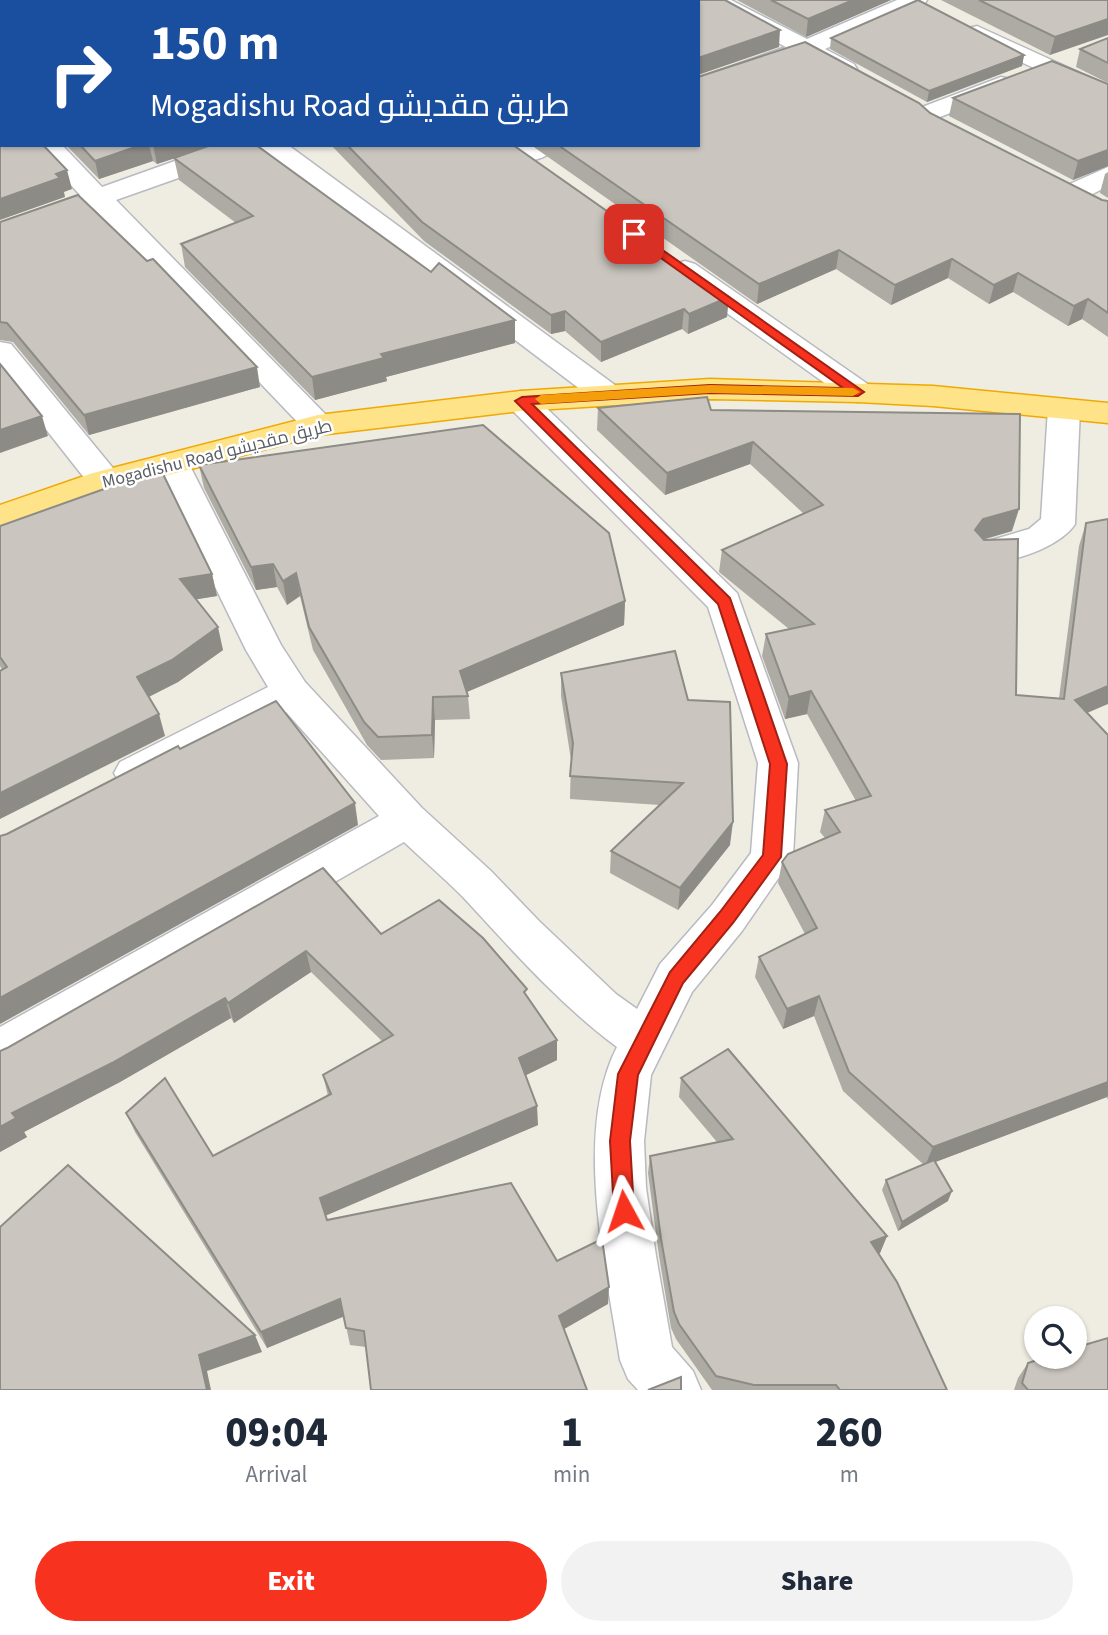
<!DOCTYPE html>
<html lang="en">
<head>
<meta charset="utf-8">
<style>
  :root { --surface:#fff; --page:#f2f2f3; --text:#1f2937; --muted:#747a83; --accent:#f7331f }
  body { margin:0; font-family:"Source Sans 3",Cairo,sans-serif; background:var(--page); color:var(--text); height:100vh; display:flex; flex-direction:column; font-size:26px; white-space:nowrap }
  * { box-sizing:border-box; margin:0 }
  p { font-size:23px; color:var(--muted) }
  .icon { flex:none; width:38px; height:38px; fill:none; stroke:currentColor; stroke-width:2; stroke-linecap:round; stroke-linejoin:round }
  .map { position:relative; height:1390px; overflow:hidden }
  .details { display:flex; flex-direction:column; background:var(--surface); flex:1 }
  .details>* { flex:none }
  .guide { position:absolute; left:0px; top:0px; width:700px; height:147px; box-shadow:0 2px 5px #0004; background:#1a4fa0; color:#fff; overflow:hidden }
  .fabs { position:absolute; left:1024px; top:1306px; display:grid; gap:14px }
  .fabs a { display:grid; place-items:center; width:63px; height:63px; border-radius:50%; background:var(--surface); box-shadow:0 2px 5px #0004; font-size:35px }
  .pin { position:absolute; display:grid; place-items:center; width:60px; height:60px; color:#fff; margin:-30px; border-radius:14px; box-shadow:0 4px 10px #0006 }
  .me { position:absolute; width:77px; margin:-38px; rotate:355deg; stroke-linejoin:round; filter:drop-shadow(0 0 5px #0008) }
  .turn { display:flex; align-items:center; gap:24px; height:147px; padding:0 35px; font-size:32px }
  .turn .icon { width:91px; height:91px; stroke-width:2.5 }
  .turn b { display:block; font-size:49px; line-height:60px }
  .eta { display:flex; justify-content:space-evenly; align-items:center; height:119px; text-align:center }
  .eta b { font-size:42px; font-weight:800; line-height:49px }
  .button { display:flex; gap:14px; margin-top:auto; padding:14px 35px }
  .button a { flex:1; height:80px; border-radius:42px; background:var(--accent); color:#fff; font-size:28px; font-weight:800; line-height:80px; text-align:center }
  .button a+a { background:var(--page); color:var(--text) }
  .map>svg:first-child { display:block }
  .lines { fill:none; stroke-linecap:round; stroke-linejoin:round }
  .minor-casing { stroke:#b7bac0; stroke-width:3 }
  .highway-casing { stroke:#f0a900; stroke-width:3 }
  .minor { fill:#fff; fill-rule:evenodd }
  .highway { fill:#ffe388; fill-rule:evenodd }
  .wall { fill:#aeaaa4 }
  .shaded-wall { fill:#8d8b86 }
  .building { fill:#cac6bf; stroke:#8d8b86; stroke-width:2 }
  .route { fill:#f7331f; stroke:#a12114; stroke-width:2 }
  .slow { fill:#f59e0b }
  .labels { text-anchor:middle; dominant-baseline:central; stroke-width:5; stroke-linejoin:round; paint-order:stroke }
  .street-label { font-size:18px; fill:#5a5e64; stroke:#fff }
</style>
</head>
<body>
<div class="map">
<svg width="1108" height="1390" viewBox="0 0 1108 1390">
  <rect width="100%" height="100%" fill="#efece2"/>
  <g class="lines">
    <defs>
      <g id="minor">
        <path d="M703,0h28l76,39 90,-39h30l-3,5 -99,44 29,15 3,5 -3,5c-18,5 -34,-9 -50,-17l-106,36v-15l88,-31 -80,-42z"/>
        <path d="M977,26l131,60v16l-139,-64 -4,-5 4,-5z"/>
        <path d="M1001,77l9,2 3,5 -3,5 -75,30 -9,3 -9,-3 -4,-5 4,-5z"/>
        <path d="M34,145h28l40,42 115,-41h18l4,6 -4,6 -119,42 213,218 5,7 -5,7 -11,3 -11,-3 -214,-224 -93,32v-17l80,-28z"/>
        <path d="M258,145h30l331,243 5,7 -5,7 -11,3 -11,-3z"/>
        <path d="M523,145h36c-9,13 -32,19 -46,16l-4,-6 4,-6z"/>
        <path d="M1108,167v19l-25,13 -10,2 -10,-2 -4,-6 4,-6z"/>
        <path d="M685,261l10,3 174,121 5,7 -5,7 -11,3 -11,-3 -172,-123 -4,-6 4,-6z"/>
        <path d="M0,342l11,2 106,129 5,8 -5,8 -12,3 -12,-3 -93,-118z"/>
        <path d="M521,391l11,3 205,199 61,170 -5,94 -51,74 -50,61 -41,83 -7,66 2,47 10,68 16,91 21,24 8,19h-63l-10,-11 -8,-19c-14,-92 -47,-227 -3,-313 -58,-43 -105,-97 -154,-150 -19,-19 -40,-37 -59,-55l-388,224 -16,6v-45l379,-211 -93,-104 -138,72 -14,5 -14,-5 -6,-11 6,-11 148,-75 -22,-37 -91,-186 5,-8 12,-3 12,3 5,8 92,181 24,37 117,126 69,63 48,50 77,73 21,15 23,-45 52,-59 39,-52 7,-90 -50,-156 -198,-199 -5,-7 5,-7z"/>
        <path d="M1064,399l11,3 5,7 -5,115c-14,23 -72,44 -97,36l-6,-8 6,-8 51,-15 12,-10 7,-110 5,-7z"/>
      </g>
      <path id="highway" d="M710,379l223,7 175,17v20l-175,-17 -75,-4 -148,-3 -189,12 -202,24 -203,54 -116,39v-23l93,-32 225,-58 203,-24z"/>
    </defs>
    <use href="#minor" class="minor-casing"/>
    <use href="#highway" class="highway-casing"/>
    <use href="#minor" class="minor"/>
    <use href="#highway" class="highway"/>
  </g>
  <g class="wall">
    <path d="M8,0h717l54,47 -81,-45h-688z"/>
    <path d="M737,0h154l-85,37z"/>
    <path d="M941,0h167l-58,55z"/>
    <path d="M831,38l193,17 -2,11 -95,36 -97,-53z"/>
    <path d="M1108,38v45l-32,-16 4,-18z"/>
    <path d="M1108,84v82l-35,14 -124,-64 4,-18z"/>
    <path d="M930,113l172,87 6,1v136l-26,-18 -14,7 -55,-34 -24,12 -41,-26 -57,27 -55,-36 -79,35 -226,-159h167z"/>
    <path d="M66,145h190l259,198 -129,34 1,4 -72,19 -130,-133 -4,-23 55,-21 -57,-43 -5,-22 -17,6 -4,-3 -54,18z"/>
    <path d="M331,145h182l214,172 -39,17 -6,-5 -81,33 -36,-31 -14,3 -127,-93z"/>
    <path d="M1108,172v26l-8,-5 5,-19z"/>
    <path d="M0,222l260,165 -171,48 -76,-93 -13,-2z"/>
    <path d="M598,408l113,2 301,121 -29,9 33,155 43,3 20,-152 7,-23 1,190 21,22v365l-1,-3 -172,65 13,39 -50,30 -16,-41 4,-10 38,-15 -81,-74 -29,-75 -31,13 -28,-52 4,-20 46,-23 -27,-51 4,-21 43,-24 -5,-6 5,-22 31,-9 -49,-87 -22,5 -23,-63 4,-22 23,-5 -70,-57 3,-22 82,-36 -54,-50 -85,31 -68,-65z"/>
    <path d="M199,465l426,136 -1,24 -157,67 1,4 2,23 -35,1 -1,38 -53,2 -14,-15 -54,-95 -13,-54 -13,9 -10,-18 -21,3 -52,-102z"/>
    <path d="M103,483l109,91 5,22 -20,3 26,51 -45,32 -29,15 16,39 -163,-66 -2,-4v-140l105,-37z"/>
    <path d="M561,673l127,27 42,145 -52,65 -68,-37 1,-22 49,-46 -90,-6 1,-39 -10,-64z"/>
    <path d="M323,868l58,66 147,63 29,63 -31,15 12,50 -213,90 2,5 230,41 51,43 -242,43 -16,-2 -6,-29 -77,32 -132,-216 -9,-19 87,43 115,-60 -5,-21 59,-34 -71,-69 -77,51 -3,-5 -111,64 -96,50 3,5 -27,15 7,-104z"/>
    <path d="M681,1078l206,158 -7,17 -2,1 69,136h-235l-36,-51 -5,-11 -12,-72 -11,-83 2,-17 67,-14 -38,-45z"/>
    <path d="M1028,1363l80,27h-94l4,-12z"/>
  </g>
  <g class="shaded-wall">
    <path d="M853,0h38l-85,37 2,-18z"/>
    <path d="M1108,19v16l-58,20 5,-18z"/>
    <path d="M780,30l-1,17 -81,28v-17z"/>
    <path d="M1024,55l-2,11 -95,36 2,-11z"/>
    <path d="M141,145h8l4,16 -54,18 -4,-18z"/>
    <path d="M153,145h63l-59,19z"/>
    <path d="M1108,150v16l-35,14 5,-19z"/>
    <path d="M67,170l5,19 -8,3 1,5 -65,23v-21l56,-25z"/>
    <path d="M839,250l-3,19 -79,35 2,-20z"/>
    <path d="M952,259l-4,19 -57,27 4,-20z"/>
    <path d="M1018,273l-5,19 -24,12 5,-19z"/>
    <path d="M729,297l-2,20 -39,17 1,-20z"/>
    <path d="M1088,299l-6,20 -14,7 6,-20z"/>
    <path d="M684,309l-2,20 -81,33v-20z"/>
    <path d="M565,311v20l-14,3v-19z"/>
    <path d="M515,320v23l-129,34 1,4 -72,19 -3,-23 69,-23z"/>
    <path d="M257,367l3,20 -171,48 -5,-20z"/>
    <path d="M42,416l6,20 -48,17v-23z"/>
    <path d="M753,442l-3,22 -85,31 2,-22z"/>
    <path d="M1019,509l-7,22 -35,10 -2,-11 8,-11z"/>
    <path d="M273,564l4,23 -21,3 -5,-23z"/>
    <path d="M296,573l4,23 -13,9 -4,-24z"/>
    <path d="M212,574l5,22 -31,5 -6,-22z"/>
    <path d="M625,601l-1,24 -162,69 -2,-23z"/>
    <path d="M218,627l5,23 -45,32 -34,17 -7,-22z"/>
    <path d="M1108,686v18l-42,18 9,-22z"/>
    <path d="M811,691l-4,23 -22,5 4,-22z"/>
    <path d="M433,697l2,23 -1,38 -2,-23z"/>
    <path d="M159,714l6,22 -165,83v-26z"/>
    <path d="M355,803l3,22 -358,199v-26z"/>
    <path d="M733,822l-3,23 -52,65 2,-22z"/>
    <path d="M306,951l5,21 -77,51 -6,-20z"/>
    <path d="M819,996l-5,20 -31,13 4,-20z"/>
    <path d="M225,998l6,20 -111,64 -96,50 3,5 -27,15v-25l12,-14z"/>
    <path d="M557,1040v20l-37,18 -1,-20z"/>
    <path d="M1108,1082v13l-1,2 -182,69 8,-19z"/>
    <path d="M537,1106l1,19 -213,91 -5,-18z"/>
    <path d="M952,1191l-4,10 -50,30 4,-9z"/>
    <path d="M887,1236l-7,17 -15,6 6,-17z"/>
    <path d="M609,1287l-1,17 -49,28v-16z"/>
    <path d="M340,1299l5,17 -78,32 -6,-16z"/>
    <path d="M255,1335l7,17 -55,19 4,19h-4l-8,-35z"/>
  </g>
  <g class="building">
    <path d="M23,0h702l55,30 -82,28v5v-61h-674z"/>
    <path d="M771,0h82l-45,19z"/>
    <path d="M918,0l106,55 -95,36 -98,-53z"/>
    <path d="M979,0h129v19l-53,18z"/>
    <path d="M0,16h2v129h41l24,25 -11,4 4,4 -60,21z"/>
    <path d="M1108,38v25l-28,-14z"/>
    <path d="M805,42l114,61 11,10 172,87 6,1v112l-20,-14 -14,7 -56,-33 -24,12 -42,-26 -57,26 -56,-35 -80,34 -201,-139h140v-68z"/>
    <path d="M1052,61l56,23v66l-30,11 -125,-63z"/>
    <path d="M80,145h61l-46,16z"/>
    <path d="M211,145h45l175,127 8,-9 76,57 -134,34 3,4 -72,19 -131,-133 72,-28 -79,-58z"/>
    <path d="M347,145h166l216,152 -40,17 -5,-5 -83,33 -36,-31 -14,4 -129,-93z"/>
    <path d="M78,195l69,66 6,-2 104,108 -173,48 -77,-92 -7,-1v-100z"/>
    <path d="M0,364l42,52 -42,14z"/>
    <path d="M707,397l4,13 309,4 -1,95 -36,10 -8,11 9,10 34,-1 -2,156 48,4 22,-176 22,-4v167l-33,14 33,35v347l-175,65 -84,-75 -30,-76 -32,13 -28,-52 58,-29 -35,-66 6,-8 52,-22 -15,-22 46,-14 -60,-105 -22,6 -23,-63 48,-10 -92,-74 101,-45 -70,-63 -86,31 -69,-65z"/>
    <path d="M483,425l126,108 16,68 -165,70 8,25 -35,1 -1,38 -54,2 -14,-15 -55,-95 -13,-54 -13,8 -10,-17 -22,3 -52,-102z"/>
    <path d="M162,472l50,102 -32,5 38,48 -46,33 -35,17 22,37 -159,79v-122l7,-4 -7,-10v-131l107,-38 -4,-5z"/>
    <path d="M675,651l13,49 42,2 3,120 -53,66 -69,-37 72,-68 -113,-7 3,-33 -12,-70z"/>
    <path d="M276,701l79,102 -355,195v-162l7,-2 171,-88 2,3z"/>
    <path d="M323,868l58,66 58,-34 44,38 44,51 -3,3 33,48 -38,18 18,48 -217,92 7,22 184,-37 46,78 45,-22 7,48 -50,29 28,74h-216l-7,-59 -18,-3 -6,-29 -79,33 -135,-219 39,-35 48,78 118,-62 -8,-19 70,-40 -87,-84 -78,52 -3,-5 -113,65 -100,50 4,5 -16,9v-76l7,-3z"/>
    <path d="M728,1049l159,187 -16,6 26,40 50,108h-107l-4,-5h-82l-38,-9 -37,-52 -5,-12 -13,-73 -11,-83 83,-17 -52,-61z"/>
    <path d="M934,1160l18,31 -50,31 -16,-42z"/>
    <path d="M68,1165l187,170 -56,20 8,35h-207v-163z"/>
    <path d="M1108,1338v52h-80l-6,-7 6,-20 21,-7h25v-8z"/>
    <path d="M681,1377v13h-33z"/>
  </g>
  <path class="route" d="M634,230l230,162 -6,4 -148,-3 -178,11 198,194 57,166 -6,93 -48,66 -50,60 -45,92 -8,66 4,70 -3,7 -7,3 -7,-3 -3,-7 -4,-70 8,-67 52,-102 50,-60 43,-57 7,-91 -52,-160 -203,-203 7,-4 188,-12 133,3 -213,-152 -2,-2z"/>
  <path class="slow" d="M710,385l143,3 7,4 -7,4 -143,-3 -169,11 -6,-5 6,-4z"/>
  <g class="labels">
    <g class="street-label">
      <text transform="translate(217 454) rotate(-14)">Mogadishu Road طريق مقديشو</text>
    </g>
  </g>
</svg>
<div class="fabs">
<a><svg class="icon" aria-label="search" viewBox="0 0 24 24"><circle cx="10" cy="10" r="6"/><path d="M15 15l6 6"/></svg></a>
</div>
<div class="pin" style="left:634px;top:234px;background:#d93025"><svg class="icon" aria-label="arrive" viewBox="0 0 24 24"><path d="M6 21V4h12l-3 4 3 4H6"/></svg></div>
<svg class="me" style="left:624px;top:1211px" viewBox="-20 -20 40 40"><path d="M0-17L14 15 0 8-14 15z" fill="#f7331f" stroke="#fff" stroke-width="4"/></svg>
<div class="guide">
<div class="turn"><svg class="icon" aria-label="right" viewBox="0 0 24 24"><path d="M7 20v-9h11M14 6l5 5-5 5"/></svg><div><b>150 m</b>Mogadishu Road طريق مقديشو</div></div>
</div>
</div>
<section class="details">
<div class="eta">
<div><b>09:04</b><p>Arrival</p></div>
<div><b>1</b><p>min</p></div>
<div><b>260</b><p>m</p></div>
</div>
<div class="button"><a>Exit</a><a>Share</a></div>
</section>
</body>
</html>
